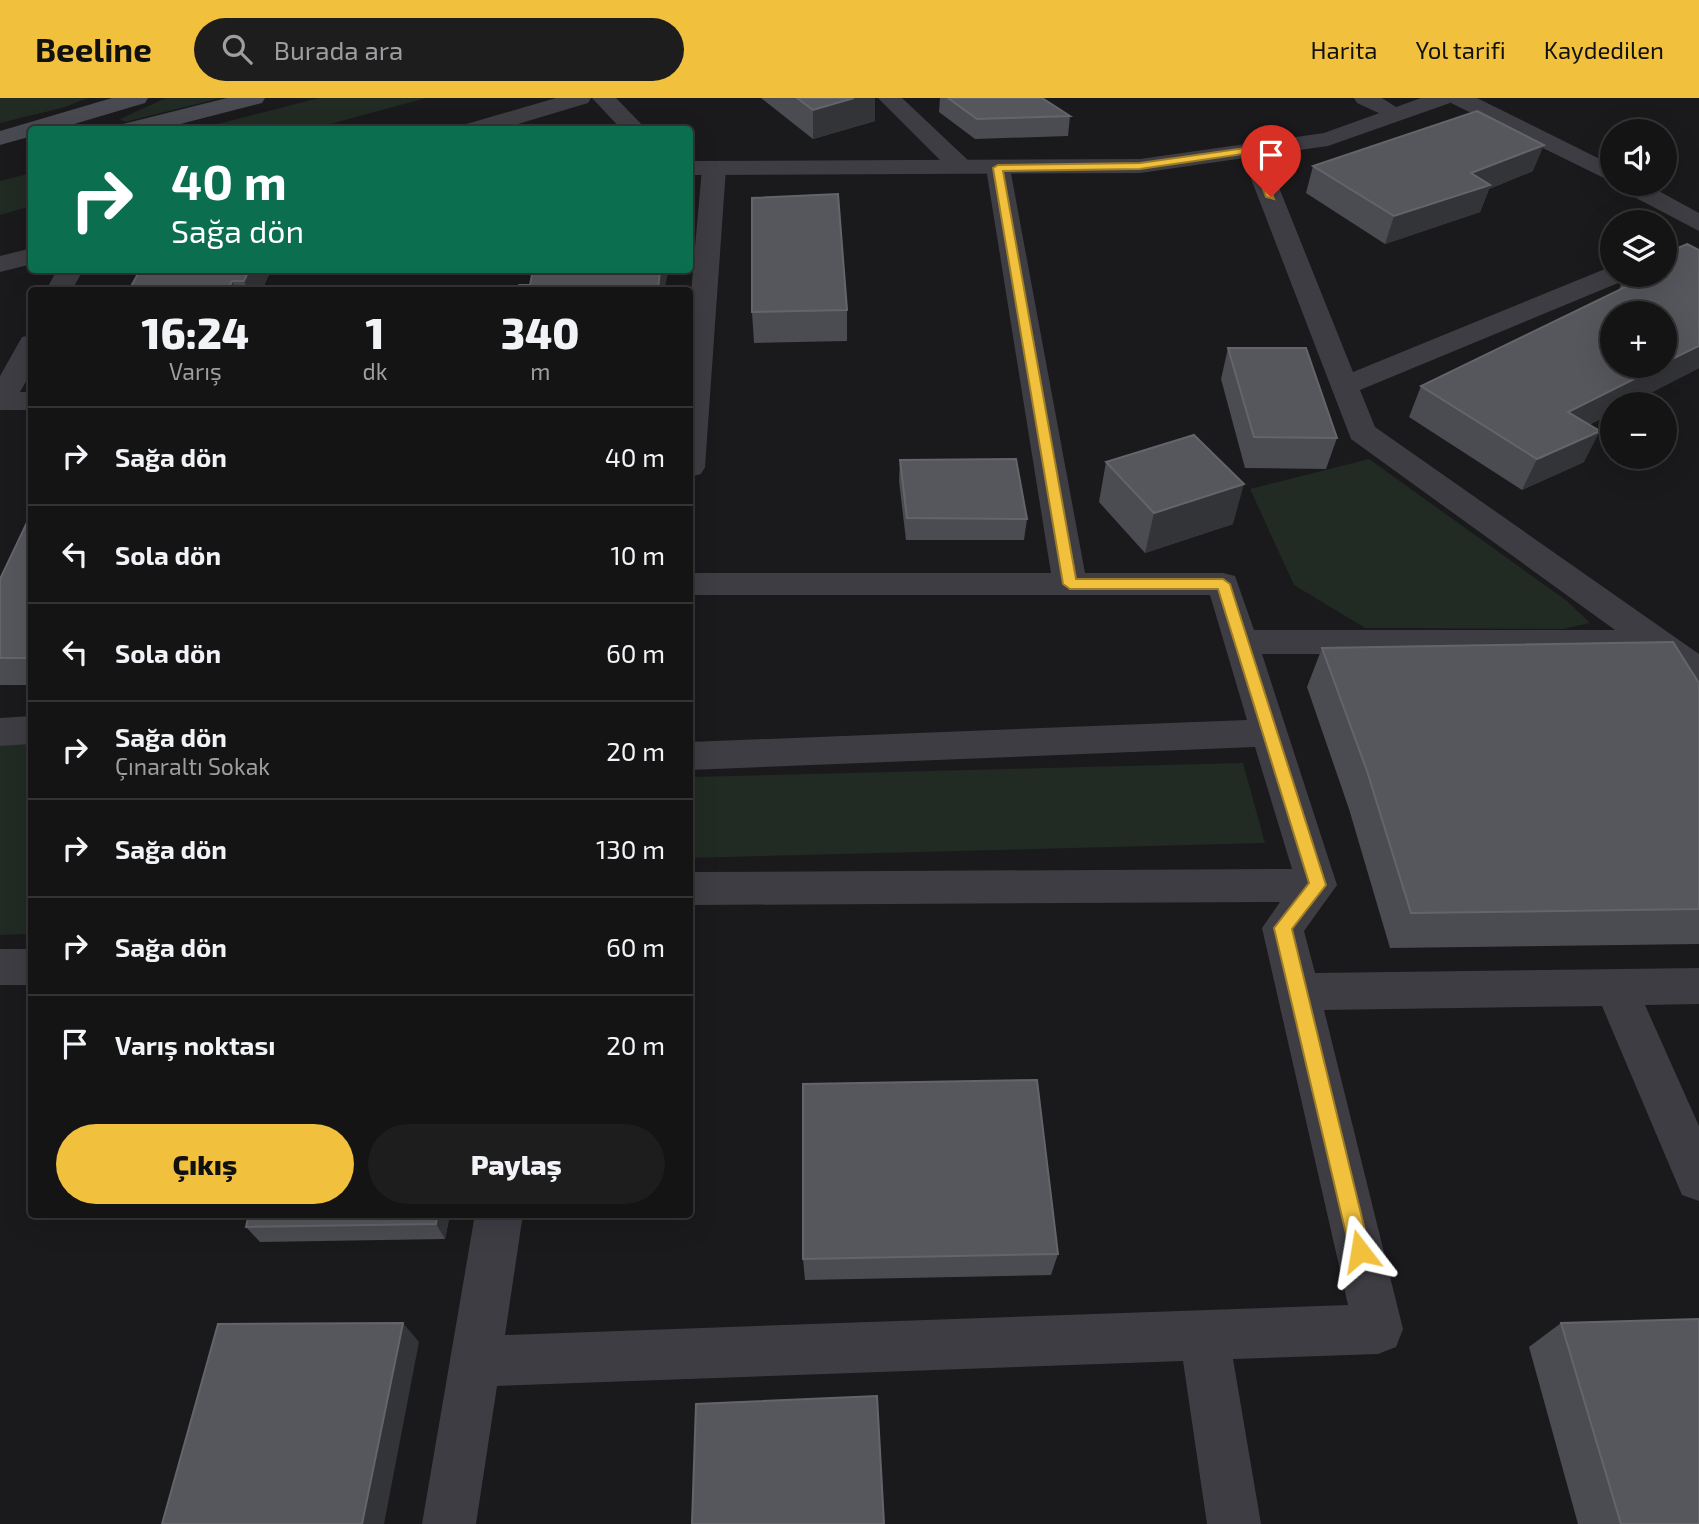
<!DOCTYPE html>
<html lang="tr">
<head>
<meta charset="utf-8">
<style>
  :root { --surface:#141415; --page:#1d1d1e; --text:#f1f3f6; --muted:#9d9ea0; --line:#333334; --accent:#f1c03d }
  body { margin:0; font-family:"Exo 2",sans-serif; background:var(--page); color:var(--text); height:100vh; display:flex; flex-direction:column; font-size:26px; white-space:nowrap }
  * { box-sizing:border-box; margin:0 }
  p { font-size:23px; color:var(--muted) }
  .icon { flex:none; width:38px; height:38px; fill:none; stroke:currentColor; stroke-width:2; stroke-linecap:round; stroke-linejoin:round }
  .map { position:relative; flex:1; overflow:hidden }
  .sheet { position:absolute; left:28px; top:189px; width:665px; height:931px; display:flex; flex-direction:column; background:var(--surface); border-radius:7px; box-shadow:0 7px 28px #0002,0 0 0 2px var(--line) }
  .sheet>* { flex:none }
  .hud { position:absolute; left:28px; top:28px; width:665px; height:147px; border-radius:7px; box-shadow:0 7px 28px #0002,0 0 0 2px var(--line); background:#0b6e4f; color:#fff; overflow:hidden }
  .controls { position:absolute; left:1600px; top:21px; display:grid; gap:14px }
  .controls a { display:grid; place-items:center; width:77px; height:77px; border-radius:50%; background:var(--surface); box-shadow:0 7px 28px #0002,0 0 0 2px var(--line); font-size:35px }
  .pin { position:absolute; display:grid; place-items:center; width:60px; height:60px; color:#fff; margin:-72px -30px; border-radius:50% 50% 50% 0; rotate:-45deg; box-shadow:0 0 7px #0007 }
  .pin .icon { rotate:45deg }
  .me { position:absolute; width:77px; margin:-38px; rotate:346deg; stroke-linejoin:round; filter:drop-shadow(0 0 5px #0008) }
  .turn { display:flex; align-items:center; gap:24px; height:147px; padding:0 28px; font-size:32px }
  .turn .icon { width:91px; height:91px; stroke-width:2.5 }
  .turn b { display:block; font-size:49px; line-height:60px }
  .eta { display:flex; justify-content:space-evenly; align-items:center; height:119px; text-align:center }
  .eta b { font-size:42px; font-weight:800; line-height:49px }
  .cta { display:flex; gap:14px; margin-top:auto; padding:14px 28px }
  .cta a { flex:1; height:80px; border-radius:42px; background:var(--accent); color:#111; font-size:28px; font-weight:800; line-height:80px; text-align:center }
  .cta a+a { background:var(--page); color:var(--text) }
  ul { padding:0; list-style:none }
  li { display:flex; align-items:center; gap:21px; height:98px; padding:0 28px; border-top:2px solid var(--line) }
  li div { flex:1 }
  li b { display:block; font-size:26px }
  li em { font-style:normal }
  header { display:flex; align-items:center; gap:42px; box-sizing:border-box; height:98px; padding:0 35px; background:var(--accent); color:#111 }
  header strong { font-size:33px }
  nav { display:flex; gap:38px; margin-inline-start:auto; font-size:24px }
  .search { width:490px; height:63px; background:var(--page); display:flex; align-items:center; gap:18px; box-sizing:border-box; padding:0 24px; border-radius:38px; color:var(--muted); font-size:26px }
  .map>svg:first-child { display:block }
  .green { fill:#212a23 }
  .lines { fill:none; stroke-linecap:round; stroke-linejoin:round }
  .minor { fill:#3d3d43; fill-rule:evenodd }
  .tertiary { fill:#3d3d43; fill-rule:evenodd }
  .secondary { fill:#494a51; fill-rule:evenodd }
  .wall { fill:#4b4c51 }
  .shaded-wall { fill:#333437 }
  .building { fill:#56575c; stroke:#63656b; stroke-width:2 }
  .route { fill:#f1c03d; stroke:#9d7d28; stroke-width:2 }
</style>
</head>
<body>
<header>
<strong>Beeline</strong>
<div class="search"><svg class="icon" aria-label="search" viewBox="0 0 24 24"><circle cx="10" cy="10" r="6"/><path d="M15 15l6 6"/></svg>Burada ara</div>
<nav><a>Harita</a><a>Yol tarifi</a><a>Kaydedilen</a></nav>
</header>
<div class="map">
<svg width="1699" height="1426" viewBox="0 0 1699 1426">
  <rect width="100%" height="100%" fill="#1a1a1c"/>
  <g class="green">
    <path d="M0,0h88l-26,10 -62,15z"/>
    <path d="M166,0h55l-96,24 -5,-3z"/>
    <path d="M319,0h107l-114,31h-114z"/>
    <path d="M31,75v33l-31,9v-34z"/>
    <path d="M1369,361l198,142 23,22 -27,6 -198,-1 -71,-43 -44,-96z"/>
    <path d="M0,646h31v190l-31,1z"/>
    <path d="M1243,665l22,80 -575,15v-81z"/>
  </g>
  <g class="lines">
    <g class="minor">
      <path d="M592,0h24l31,32h-25z"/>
      <path d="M878,0h24l69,65 3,5 -3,5h-18z"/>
      <path d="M1354,0h28l25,16 -11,7 -39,-18z"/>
      <path d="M1448,0h29l135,67v17l-161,-79z"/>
      <path d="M1252,45l8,2 4,5 89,222 252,-103 7,-1v7h15l-4,6 -263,109 15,37 324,227v31l-13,-4 -36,-27h-388l75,231 -33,46 11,42 384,-5v36l-54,1 54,121v75l-17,-6 -80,-189 -278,4 79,319 -7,18 -18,7 -145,5 28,165h-54l-24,-163 -686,25 -21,138h-54l53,-310h48l-18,121 843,-30 -86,-377 18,-26 -590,3v-33l602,-3 -37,-122 -565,23v-28l557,-22 -37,-125h-520v-22h361l-65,-405 3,-5h18l3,5 75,405h138l12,3 19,54h361l-264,-191 -111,-289 4,-5z"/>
      <path d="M714,63l9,2 3,5 -21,299 -4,7 -11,3v-173l12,-136 3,-5z"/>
      <path d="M1616,86h30l53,29v18l-80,-42z"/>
      <path d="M57,172h26l-11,20h-26z"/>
      <path d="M32,237v36l-12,21h12v18h-32v-34l22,-39z"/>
      <path d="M32,618v28l-32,2v-28z"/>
      <rect x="0" y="851" width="32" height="36"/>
    </g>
    <g class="tertiary">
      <path d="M556,0h35l-3,5 -90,27h-38l3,-5z"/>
      <path d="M1421,0h32l-3,5 -122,43 -188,27 -450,2v-14l450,-2 184,-26z"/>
      <path d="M32,150v16l-32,8v-16z"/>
    </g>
    <g class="secondary">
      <path d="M112,0h36l-3,5 -91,27h-22v6l-32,9v-14z"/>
      <path d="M227,0h38l-3,5 -105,27h-41l3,-5z"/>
    </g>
  </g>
  <g class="wall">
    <path d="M761,0h114v23l-62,18z"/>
    <path d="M940,0h102l28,18 -2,20 -93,3 -36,-27z"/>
    <path d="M1313,68l220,5 -44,18 -9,23 -95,32 -79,-51z"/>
    <path d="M271,172l-9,20h-133z"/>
    <path d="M1626,177h38l35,93 -70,36h-17v9l-23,12 -5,37 -62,28 -113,-73 12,-31 197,-95z"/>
    <path d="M847,212v31l-93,2 -2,-31z"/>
    <path d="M1228,250l109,90 -11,31 -81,-1 -24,-89z"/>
    <path d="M900,362l127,59 -3,21h-118l-7,-59z"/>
    <path d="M1106,364l127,62 -88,29 -46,-51z"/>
    <path d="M32,414v173h-32v-106z"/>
    <path d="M1322,550l377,35v261l-309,4 -41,-139 -42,-122z"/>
    <path d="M450,1116l-5,25 -185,3 -14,-15z"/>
    <path d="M1058,1156l-7,21 -246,5 -2,-21z"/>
    <path d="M1561,1225l138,201h-121l-49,-177z"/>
  </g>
  <g class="shaded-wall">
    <path d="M854,0h21v23l-62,18v-29z"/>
    <path d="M1544,47l-11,26 -44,18 -9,23 -95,32 9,-28 77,-43z"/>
    <path d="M249,172h22l-9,20h-14l-4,-9z"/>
    <path d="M660,172h8l-3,20h-7z"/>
    <path d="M232,183l4,9h-8z"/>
    <path d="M1699,248v22l-70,36h-17v9l-59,30 15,-31 92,-46h4v-3z"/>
    <path d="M1600,333l-16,31 -62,28 15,-31z"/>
    <path d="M1244,386l-11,40 -88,29 9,-40z"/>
    <path d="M437,1116h13l-5,25 -9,-15z"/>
    <path d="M403,1225l16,19 -35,182h-22z"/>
  </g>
  <g class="building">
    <path d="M797,0h57l-41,12z"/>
    <path d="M948,0h94l28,18 -93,3z"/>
    <path d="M1477,13l67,34 -73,28 19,12 -96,31 -81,-50z"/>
    <path d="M838,96l9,116 -95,2v-114z"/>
    <path d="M1687,146l12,6v96l-35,17v-50h-52v53h48l-92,46 32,19 -63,28 -116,-73 223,-108 -7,-3h27v-21z"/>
    <path d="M140,172h109l-5,11h-12l-4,9h-99z"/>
    <path d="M533,172h127l-2,20h-141l2,-5h11z"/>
    <path d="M1228,250h78l31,90 -83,-1z"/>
    <path d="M1194,337l50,49 -90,29 -48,-51z"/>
    <path d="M1016,361l11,60 -120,-1 -7,-58z"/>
    <path d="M32,414v146h-32v-79z"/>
    <path d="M1673,544l26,41v226l-288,4 -44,-142 -45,-123z"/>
    <path d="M1037,982l21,174 -255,5v-175z"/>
    <path d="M249,1116h188l-1,10 -190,3z"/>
    <path d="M1699,1221v205h-78l-60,-201z"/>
    <path d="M403,1225l-41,201h-200l56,-200z"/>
    <path d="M877,1298l7,128h-192l4,-120z"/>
  </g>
  <path class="route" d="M1252,49l5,3 17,49 -8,-2 -17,-44 -109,16 -137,2 73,408h147l7,5 96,301 -34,44 78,322 -3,7 -7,3 -7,-3 -3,-7 -76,-323 35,-45 -91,-294h-148l-7,-5 -70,-416 5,-3 142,-2z"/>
</svg>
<div class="controls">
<a><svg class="icon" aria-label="sound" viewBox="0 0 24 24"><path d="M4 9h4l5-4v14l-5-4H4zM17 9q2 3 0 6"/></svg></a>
<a><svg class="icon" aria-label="layers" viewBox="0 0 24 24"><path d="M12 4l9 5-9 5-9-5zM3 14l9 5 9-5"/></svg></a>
<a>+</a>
<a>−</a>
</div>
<div class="pin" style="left:1271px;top:99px;background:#d93025"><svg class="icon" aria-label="arrive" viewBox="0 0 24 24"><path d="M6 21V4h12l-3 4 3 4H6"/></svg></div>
<svg class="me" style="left:1360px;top:1153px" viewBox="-20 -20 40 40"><path d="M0-17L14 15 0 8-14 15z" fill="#f1c03d" stroke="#fff" stroke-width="4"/></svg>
<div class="hud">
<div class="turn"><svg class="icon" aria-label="right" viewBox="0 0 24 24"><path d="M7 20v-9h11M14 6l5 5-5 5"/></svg><div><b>40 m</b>Sağa dön</div></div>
</div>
<section class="sheet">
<div class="eta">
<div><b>16:24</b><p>Varış</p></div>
<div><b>1</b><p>dk</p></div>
<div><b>340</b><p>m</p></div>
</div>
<ul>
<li><svg class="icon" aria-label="right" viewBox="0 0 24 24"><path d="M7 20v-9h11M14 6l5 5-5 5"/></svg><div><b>Sağa dön</b></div><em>40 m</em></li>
<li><svg class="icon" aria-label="left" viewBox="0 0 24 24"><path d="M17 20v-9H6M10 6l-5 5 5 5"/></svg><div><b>Sola dön</b></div><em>10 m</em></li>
<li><svg class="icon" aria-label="left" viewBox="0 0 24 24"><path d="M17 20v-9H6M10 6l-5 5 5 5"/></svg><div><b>Sola dön</b></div><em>60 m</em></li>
<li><svg class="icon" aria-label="right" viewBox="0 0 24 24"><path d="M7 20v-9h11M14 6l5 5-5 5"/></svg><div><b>Sağa dön</b><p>Çınaraltı Sokak</p></div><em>20 m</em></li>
<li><svg class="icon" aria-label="right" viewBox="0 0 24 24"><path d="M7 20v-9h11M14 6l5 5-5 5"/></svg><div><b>Sağa dön</b></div><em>130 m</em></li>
<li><svg class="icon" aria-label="right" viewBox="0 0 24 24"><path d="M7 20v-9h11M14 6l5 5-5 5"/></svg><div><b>Sağa dön</b></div><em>60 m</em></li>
<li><svg class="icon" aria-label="arrive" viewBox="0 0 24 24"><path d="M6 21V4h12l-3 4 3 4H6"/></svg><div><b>Varış noktası</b></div><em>20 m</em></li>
</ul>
<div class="cta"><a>Çıkış</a><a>Paylaş</a></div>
</section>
</div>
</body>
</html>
